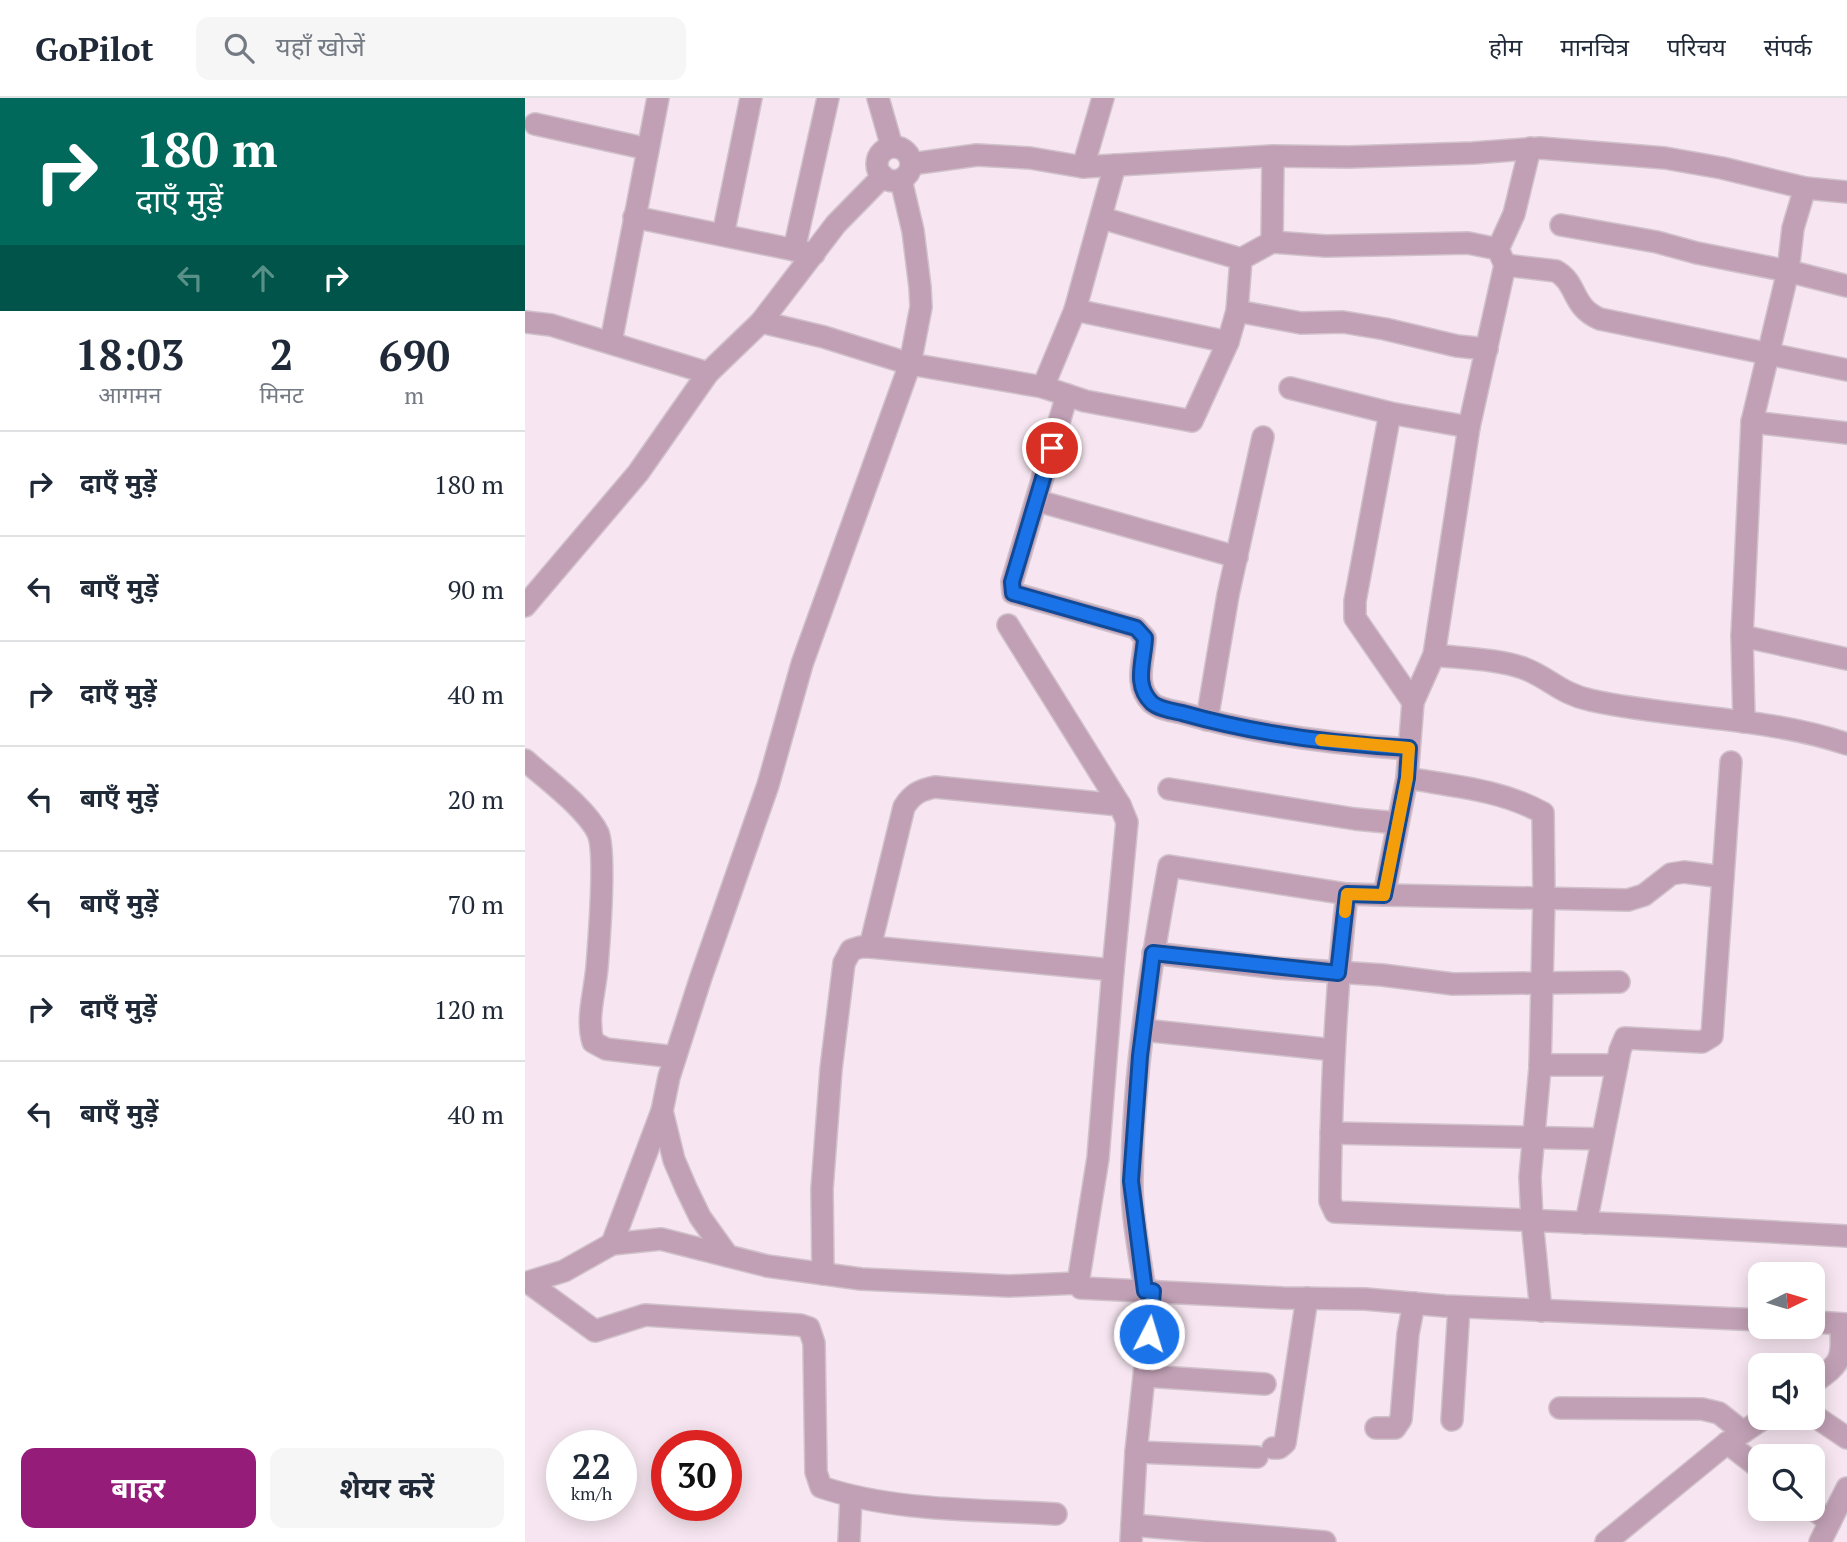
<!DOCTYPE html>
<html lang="hi">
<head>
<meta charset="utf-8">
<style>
  :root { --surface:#fff; --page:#f6f6f7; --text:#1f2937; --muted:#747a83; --line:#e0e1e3; --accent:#951c78 }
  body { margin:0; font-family:"PT Serif","Noto Sans Devanagari",serif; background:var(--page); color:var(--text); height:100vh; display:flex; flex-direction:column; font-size:26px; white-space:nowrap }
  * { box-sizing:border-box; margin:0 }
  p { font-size:23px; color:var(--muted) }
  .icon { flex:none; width:38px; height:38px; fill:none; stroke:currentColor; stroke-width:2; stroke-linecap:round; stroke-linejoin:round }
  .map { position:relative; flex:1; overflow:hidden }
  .side { display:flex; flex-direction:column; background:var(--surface); width:525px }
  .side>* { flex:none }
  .banner { background:#00695c; color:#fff; overflow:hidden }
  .needle { width:46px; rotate:85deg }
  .tools { position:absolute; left:1223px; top:1164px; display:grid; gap:14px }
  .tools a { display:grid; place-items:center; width:77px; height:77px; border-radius:14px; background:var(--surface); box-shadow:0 4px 18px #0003; font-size:35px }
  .speed { position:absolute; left:21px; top:1332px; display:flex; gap:14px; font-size:35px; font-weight:700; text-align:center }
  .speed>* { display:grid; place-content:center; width:91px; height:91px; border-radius:50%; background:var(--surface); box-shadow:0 4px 18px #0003; line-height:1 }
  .speed small { font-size:18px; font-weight:400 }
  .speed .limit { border:10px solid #d22; background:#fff; color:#111 }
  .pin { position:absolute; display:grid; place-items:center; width:60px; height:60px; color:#fff; margin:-30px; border:4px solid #fff; border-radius:50%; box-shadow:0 2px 7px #0007 }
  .me { position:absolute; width:77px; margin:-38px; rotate:5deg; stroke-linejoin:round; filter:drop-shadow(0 0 5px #0008) }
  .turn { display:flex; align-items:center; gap:24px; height:147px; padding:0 21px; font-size:32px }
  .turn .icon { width:91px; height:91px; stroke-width:2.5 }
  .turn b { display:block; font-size:49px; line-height:60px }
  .lanes { display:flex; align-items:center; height:66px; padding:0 21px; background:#0003; justify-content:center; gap:35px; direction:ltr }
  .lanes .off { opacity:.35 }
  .eta { display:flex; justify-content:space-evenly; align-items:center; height:119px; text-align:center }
  .eta b { font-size:42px; font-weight:700; line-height:49px }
  .primary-button { display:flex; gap:14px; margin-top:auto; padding:14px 21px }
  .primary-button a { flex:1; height:80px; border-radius:14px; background:var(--accent); color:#fff; font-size:28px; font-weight:700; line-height:80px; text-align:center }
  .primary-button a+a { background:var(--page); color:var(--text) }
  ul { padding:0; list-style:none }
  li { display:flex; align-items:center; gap:21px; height:105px; padding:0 21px; border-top:2px solid var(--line) }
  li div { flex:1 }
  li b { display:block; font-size:26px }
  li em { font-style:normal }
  header { display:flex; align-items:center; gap:42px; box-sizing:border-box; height:98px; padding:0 35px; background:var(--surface); border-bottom:2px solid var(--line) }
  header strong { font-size:33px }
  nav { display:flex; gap:38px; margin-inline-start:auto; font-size:24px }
  .search { width:490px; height:63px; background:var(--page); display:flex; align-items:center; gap:18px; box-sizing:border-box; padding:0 24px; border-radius:14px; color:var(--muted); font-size:26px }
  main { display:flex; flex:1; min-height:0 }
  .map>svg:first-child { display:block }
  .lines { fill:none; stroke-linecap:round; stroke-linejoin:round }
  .minor-casing { stroke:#d0c1cb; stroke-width:24 }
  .minor { stroke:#c1a0b5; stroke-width:21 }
  .route-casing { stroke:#114b97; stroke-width:18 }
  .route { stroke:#1a73e8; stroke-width:12 }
  .slow { stroke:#f59e0b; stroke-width:12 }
</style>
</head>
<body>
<header>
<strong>GoPilot</strong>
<div class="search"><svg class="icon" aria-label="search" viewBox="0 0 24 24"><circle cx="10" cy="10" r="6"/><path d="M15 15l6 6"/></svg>यहाँ खोजें</div>
<nav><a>होम</a><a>मानचित्र</a><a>परिचय</a><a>संपर्क</a></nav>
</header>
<main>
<section class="side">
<div class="banner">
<div class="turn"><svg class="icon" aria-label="right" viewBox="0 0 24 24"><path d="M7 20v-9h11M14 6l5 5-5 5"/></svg><div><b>180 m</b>दाएँ मुड़ें</div></div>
<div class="lanes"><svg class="icon off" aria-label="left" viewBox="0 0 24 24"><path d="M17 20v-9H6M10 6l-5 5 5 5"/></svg><svg class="icon off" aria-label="ahead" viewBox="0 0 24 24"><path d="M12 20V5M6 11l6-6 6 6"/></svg><svg class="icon" aria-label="right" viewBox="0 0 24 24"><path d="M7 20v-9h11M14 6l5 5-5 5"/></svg></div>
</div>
<div class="eta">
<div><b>18:03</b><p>आगमन</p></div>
<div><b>2</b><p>मिनट</p></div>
<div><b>690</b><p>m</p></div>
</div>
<ul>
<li><svg class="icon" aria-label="right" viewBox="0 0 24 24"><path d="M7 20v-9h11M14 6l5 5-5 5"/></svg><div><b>दाएँ मुड़ें</b></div><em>180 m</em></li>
<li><svg class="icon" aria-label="left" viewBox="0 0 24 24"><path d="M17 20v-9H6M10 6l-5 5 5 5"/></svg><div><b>बाएँ मुड़ें</b></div><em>90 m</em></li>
<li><svg class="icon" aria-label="right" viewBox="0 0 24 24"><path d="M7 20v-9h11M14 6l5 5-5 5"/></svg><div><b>दाएँ मुड़ें</b></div><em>40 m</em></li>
<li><svg class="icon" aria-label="left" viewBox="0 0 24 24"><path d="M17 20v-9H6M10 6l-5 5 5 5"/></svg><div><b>बाएँ मुड़ें</b></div><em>20 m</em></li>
<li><svg class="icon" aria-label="left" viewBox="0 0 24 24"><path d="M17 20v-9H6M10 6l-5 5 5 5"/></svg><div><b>बाएँ मुड़ें</b></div><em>70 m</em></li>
<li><svg class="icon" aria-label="right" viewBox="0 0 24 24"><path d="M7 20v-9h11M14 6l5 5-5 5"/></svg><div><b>दाएँ मुड़ें</b></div><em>120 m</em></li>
<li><svg class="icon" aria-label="left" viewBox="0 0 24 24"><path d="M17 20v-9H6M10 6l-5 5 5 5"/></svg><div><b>बाएँ मुड़ें</b></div><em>40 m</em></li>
</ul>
<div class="primary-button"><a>बाहर</a><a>शेयर करें</a></div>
</section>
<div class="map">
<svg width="1322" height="1444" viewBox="0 0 1322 1444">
  <rect width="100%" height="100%" fill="#f7e6f1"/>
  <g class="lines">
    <defs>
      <g id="minor">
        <path d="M353,0l14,49"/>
        <path d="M10,26l113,25"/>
        <circle cx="369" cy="66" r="17"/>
        <path d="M386,66l66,-9 53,3 53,9 190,-11 76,1 124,-4 67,-5 125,10 57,10 83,20 42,4"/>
        <path d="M558,69l20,-69"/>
        <path d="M109,119l180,37"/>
        <path d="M577,120l139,41"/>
        <path d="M1036,127l96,17 40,11 91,18 59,15"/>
        <path d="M198,137l28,-137"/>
        <path d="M747,144l54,4 142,-3 30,6"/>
        <path d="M269,152l34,-152"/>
        <path d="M980,167l51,6c22,12 15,36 44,48l247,51"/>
        <path d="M550,212l153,32"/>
        <path d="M712,213l64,12 42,-1 42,7 72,17 30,3"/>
        <path d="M0,224l26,3 157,48 -70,100 -113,133"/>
        <path d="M236,224l63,15 86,27 133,23 42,14 107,20 36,-79 9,-31 4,-52 31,-17 1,-86"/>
        <path d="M86,244l47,-244"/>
        <path d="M183,275l53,-51 75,-98 47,-48"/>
        <path d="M518,289l32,-77 40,-145"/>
        <path d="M765,290l100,25 79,14"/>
        <path d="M542,297l-55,187 1,11 123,35 9,10c-1,23 -12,47 7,65 7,6 21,8 30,10 74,21 151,31 227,36"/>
        <path d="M865,315l-35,188v17l58,84"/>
        <path d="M1227,324l95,11"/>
        <path d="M513,403l199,56"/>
        <path d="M483,527l112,180 7,17 -14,148"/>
        <path d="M1217,538l105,23"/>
        <path d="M909,557c25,3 66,4 89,13 25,9 38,26 67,32 85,19 174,16 257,44"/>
        <path d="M682,622l21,-125 35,-158"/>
        <path d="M1219,624l-2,-86 10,-214 36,-151 5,-43 12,-40"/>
        <path d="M0,662c20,18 62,49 73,73 8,19 1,109 -1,134 -2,25 -11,51 -4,75l13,7 69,8"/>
        <path d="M882,680c46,8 95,12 136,35l1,84 -4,171 -10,109 2,44 9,90"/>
        <path d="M644,691l186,30 42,4"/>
        <path d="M822,796c-12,102 -16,204 -17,307l5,11 329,14 183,10"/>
        <path d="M859,797l23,-117 6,-76 21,-47 35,-228 36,-162 -7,-16 16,-35 16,-66"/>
        <path d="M345,849l34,-140c8,-13 16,-17 31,-20l185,18"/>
        <path d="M628,855l124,15 105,7 71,9 166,-2"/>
        <path d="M618,932l191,20"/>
        <path d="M1015,967h77"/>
        <path d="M806,1035l271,6"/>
        <path d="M1061,1125l34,-173 5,-12 77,4 10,-6 19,-274"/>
        <path d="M87,1146l50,-133"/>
        <path d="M203,1158l-28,-39 -14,-29 -12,-28 -12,-49 7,-34 32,-100 67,-192 34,-121 108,-300 11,-57 -1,-20 -7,-56 -12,-51"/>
        <path d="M298,1176l-1,-85 9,-120 13,-106 7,-13 10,-3h9l243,23 -15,188 -20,125"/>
        <path d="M0,1185l39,-12 48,-27 49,-5 106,27 94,13 148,7 69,-3 3,5 202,10 82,1 80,7 316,14"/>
        <path d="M4,1185l66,48 50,-16 155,10 9,3 5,15 2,129 5,15c74,25 157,22 235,27"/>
        <path d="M620,1193c-5,-34 -14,-79 -13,-112 1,-105 18,-210 37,-313l178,28 37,1 244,5 16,-5 27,-21 13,-2 39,5"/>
        <path d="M1288,1224l34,2"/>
        <path d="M621,1278l119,8"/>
        <path d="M1288,1285c30,-21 29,-23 28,-59"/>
        <path d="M1035,1310l142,1 17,4 24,19"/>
        <path d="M1288,1317l34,23"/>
        <path d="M927,1322l7,-113"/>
        <path d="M851,1330h19l6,-9 7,-85 6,-31"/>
        <path d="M1202,1345l34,26"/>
        <path d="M748,1350h6l6,-5 22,-145"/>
        <path d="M611,1354l121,5"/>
        <path d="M1287,1410l18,14"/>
        <path d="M607,1427l193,17"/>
        <path d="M324,1444l2,-45"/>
        <path d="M606,1444l5,-90 17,-161"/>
        <path d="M1081,1444l121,-99 37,-25"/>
        <path d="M1295,1444l27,-54"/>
      </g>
    </defs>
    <use href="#minor" class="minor-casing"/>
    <use href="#minor" class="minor"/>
  </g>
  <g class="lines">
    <defs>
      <path id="route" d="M527,350l-40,134 1,11 123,35 9,10c-1,23 -12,47 7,65 7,6 21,8 30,10 74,21 151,31 227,35l-2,30 -23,117 -37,-1 -9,79 -185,-20 -13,103 -9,125 14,110h8l-4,43"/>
    </defs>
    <use href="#route" class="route-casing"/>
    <use href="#route" class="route"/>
    <path class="slow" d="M796,642l88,8 -2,30 -23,117 -37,-1 -2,18"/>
  </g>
</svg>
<div class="tools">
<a><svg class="needle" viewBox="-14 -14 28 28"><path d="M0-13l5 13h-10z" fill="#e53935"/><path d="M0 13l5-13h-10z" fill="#747a83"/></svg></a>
<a><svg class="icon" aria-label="sound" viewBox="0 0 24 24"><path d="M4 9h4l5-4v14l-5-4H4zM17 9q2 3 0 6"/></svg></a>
<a><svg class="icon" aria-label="search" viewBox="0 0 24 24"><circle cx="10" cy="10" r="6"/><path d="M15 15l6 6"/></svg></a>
</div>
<div class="speed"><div>22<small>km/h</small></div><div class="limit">30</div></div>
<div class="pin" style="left:527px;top:350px;background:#d93025"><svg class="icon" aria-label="arrive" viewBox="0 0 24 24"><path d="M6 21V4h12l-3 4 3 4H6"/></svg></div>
<svg class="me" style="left:624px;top:1236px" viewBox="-20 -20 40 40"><circle r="17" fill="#1a73e8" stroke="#fff" stroke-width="3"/><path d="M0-11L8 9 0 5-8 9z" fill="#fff"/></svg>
</div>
</main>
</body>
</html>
